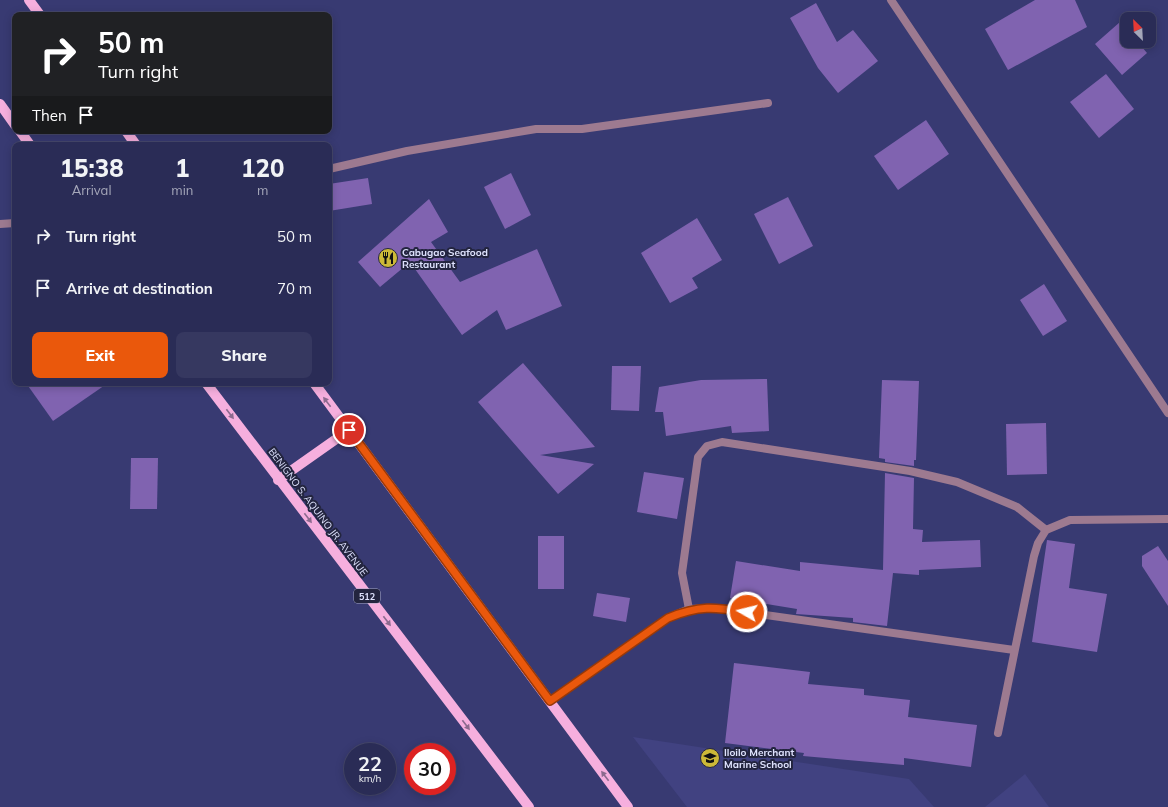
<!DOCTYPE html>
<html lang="en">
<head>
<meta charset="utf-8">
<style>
  :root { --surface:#2a2c56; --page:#363860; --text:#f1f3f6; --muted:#a5a7b9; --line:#46486c; --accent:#ea580c }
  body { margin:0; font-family:Mulish,sans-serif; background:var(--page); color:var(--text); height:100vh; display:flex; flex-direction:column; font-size:15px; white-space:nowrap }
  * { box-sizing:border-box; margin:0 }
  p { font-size:13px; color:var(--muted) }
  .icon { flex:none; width:22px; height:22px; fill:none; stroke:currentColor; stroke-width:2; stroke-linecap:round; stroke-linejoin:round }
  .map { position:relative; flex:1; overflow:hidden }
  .side { position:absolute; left:12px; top:142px; width:320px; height:244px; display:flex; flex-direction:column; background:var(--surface); border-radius:8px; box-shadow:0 2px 10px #0003,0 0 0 1px var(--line) }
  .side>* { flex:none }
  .top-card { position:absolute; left:12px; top:12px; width:320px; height:122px; border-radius:8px; box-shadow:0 2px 10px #0003,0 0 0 1px var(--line); background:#202124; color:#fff; overflow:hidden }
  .needle { width:26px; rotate:336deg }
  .fabs { position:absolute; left:1120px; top:12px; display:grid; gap:8px }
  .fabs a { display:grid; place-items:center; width:36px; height:36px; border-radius:8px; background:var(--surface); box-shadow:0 2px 10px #0003,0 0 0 1px var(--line); font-size:20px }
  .speed { position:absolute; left:344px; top:743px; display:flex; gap:8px; font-size:20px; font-weight:700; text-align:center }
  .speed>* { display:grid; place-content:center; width:52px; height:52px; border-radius:50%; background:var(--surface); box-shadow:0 2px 10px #0003,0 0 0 1px var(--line); line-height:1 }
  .speed small { font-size:10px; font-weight:400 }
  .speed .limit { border:6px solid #d22; background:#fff; color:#111 }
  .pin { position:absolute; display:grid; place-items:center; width:34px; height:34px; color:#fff; margin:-17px; border:2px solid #fff; border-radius:50%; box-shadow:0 1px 4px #0007 }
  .me { position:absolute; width:44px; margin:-22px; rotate:278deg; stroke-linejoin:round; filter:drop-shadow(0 0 3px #0008) }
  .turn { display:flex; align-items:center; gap:14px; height:84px; padding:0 20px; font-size:18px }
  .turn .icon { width:52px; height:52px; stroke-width:2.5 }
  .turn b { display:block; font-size:28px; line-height:34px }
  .then { display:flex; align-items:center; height:38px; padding:0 20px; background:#0003; gap:8px; font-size:15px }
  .eta { display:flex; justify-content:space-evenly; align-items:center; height:68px; text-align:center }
  .eta b { font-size:24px; font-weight:800; line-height:28px }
  .primary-button { display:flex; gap:8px; margin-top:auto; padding:8px 20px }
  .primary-button a { flex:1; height:46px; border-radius:8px; background:var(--accent); color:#fff; font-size:16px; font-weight:800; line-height:46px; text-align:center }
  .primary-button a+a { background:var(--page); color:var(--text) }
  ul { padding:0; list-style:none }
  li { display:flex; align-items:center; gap:12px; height:52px; padding:0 20px }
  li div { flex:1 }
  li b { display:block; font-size:15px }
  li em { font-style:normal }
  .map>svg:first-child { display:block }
  .built { fill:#414281 }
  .building { fill:#8063b0 }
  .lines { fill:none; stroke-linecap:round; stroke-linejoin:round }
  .service { stroke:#9d7a90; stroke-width:8 }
  .minor { stroke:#9d7a90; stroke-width:8 }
  .primary { stroke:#f6afde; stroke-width:10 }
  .oneway { fill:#8c6a8e }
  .route-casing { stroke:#983908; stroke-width:10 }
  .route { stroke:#ea580c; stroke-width:7 }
  .labels { text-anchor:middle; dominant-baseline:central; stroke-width:4; stroke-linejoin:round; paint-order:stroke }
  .shield { fill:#23253f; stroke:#a7aac5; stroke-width:1 }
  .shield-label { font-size:9px; font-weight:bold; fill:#dfe3fe }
  .poi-label { font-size:10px; font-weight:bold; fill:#dfe3fe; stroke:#23253f; text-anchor:start }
  .street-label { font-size:10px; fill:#dfe3fe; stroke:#23253f }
</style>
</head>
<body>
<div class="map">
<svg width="1168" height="807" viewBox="0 0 1168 807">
  <rect width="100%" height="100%" fill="#383a72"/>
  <g class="built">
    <path d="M633,737l276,42 25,28h-247z"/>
    <path d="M1025,774l24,33h-64z"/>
  </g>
  <g class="building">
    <path d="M1035,0h40l12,27 -79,43 -23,-41z"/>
    <path d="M816,3l21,39 16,-12 25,31 -40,32 -20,-25 -28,-50z"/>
    <path d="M1120,22l7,8v11h10l10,12 -25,22 -27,-31z"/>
    <path d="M1106,74l28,35 -35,29 -29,-36z"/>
    <path d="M926,120l23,34 -51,36 -24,-34z"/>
    <path d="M511,173l20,42 -26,14 -21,-42z"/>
    <path d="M368,178l4,26 -43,7v-27z"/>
    <path d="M788,197l25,49 -34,18 -25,-50z"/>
    <path d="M429,199l19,33 -17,10 29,40 77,-33 25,57 -56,24 -9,-20 -35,25 -52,-73 -30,25 -22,-25z"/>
    <path d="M697,218l25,42 -30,18 6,10 -28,15 -29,-50z"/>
    <path d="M1044,284l23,37 -24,15 -23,-36z"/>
    <path d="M523,363l72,84 -55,8 54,9 -36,30 -80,-92z"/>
    <path d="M612,366h29l-2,45 -28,-1z"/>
    <path d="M767,379l2,52 -37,2 -1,-7 -65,10 -3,-24h-8l4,-25 42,-7z"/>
    <path d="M882,380l37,1 -3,79h-2v6l-29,-4v-3l-6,-1z"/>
    <path d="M26,383h82l-55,38z"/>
    <path d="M1046,423l1,51 -40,1 -1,-51z"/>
    <path d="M131,458h27l-1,51h-27z"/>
    <path d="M644,472l40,6 -7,41 -40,-7z"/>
    <path d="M885,473l29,5 -1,51 10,1 -1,12 58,-2 1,27 -62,3v5l-26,-2 -6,53 -34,-4v-4l-57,-4 1,-5 -67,-11 6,-37 64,10v-9l83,8z"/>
    <rect x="538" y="536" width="26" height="53"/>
    <path d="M1047,540l28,4 -6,44 38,6 -10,58 -65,-10z"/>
    <path d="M1158,546l10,15v45l-26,-40v-10z"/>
    <path d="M597,593l33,5 -4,24 -33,-6z"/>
    <path d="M734,663l76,9 -2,12 56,5v6l46,5 -2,17 69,8 -6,42 -67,-9v7l-101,-9 1,-3 -79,-10z"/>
  </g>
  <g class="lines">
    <path class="service" d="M0,224l15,-1"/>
    <g class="minor">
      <path d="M891,0l277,413"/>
      <path d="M329,169l78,-18 129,-22h46l186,-26"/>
      <path d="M689,609l-7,-36 16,-116 9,-11 15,-4 188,29 47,11 60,25 29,23"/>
      <path d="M550,701l118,-83 21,-9 27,-1 298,42"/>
      <path d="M998,733l36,-177 4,-13 8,-13 24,-10 98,-1"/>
    </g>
    <g class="primary">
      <path d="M29,0l11,15"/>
      <path d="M0,104l15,21"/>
      <path d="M20,131l10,14"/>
      <path d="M126,131l10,14"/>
      <path d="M206,383l323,424"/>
      <path d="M314,383l314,424"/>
      <path d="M278,480l71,-50"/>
    </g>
  </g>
  <defs><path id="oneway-solid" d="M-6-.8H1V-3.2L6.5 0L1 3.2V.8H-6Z"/></defs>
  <g class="oneway">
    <use href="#oneway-solid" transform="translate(327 402) rotate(-127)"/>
    <use href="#oneway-solid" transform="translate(230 414) rotate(53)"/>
    <use href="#oneway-solid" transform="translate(308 518) rotate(53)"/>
    <use href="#oneway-solid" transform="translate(387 621) rotate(53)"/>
    <use href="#oneway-solid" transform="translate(466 725) rotate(53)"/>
    <use href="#oneway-solid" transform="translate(605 776) rotate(-127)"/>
  </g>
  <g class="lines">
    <defs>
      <path id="route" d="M349,430l201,271 118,-83c31,-13 46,-11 79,-6"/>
    </defs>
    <use href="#route" class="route-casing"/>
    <use href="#route" class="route"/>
  </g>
  <defs>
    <symbol id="restaurant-disc" viewBox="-11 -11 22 22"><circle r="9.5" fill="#cdb938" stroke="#23253f"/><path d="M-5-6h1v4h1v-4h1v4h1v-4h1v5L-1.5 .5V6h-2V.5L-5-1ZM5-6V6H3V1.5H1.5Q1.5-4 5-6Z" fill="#111"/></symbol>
    <symbol id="university-disc" viewBox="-11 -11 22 22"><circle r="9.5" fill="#cdb938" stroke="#23253f"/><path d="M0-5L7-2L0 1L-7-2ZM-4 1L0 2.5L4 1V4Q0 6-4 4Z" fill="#111"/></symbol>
  </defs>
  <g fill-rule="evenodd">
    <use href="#restaurant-disc" x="377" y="247" width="22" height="22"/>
    <use href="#university-disc" x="699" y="747" width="22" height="22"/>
  </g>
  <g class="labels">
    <rect class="shield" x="354" y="589" width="26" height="14" rx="3"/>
    <g class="shield-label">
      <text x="367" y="596">512</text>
    </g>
    <g class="poi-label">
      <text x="402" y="252">Cabugao Seafood<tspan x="402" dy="12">Restaurant</tspan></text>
      <text x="724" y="752">Iloilo Merchant<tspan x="724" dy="12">Marine School</tspan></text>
    </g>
    <g class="street-label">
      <text transform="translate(318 512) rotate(53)">BENIGNO S. AQUINO JR. AVENUE</text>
    </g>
  </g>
</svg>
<div class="fabs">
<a><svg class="needle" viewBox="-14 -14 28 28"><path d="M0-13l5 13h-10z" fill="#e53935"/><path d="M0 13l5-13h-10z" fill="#a5a7b9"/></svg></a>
</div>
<div class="speed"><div>22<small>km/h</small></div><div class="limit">30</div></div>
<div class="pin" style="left:349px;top:430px;background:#d93025"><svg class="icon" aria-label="arrive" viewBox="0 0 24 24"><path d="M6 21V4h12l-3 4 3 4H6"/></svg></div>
<svg class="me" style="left:747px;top:612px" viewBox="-20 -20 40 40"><circle r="17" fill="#ea580c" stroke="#fff" stroke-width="3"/><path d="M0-11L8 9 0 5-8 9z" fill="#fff"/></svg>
<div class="top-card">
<div class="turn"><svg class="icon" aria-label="right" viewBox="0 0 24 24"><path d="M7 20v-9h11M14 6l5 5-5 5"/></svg><div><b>50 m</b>Turn right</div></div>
<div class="then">Then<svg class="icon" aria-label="arrive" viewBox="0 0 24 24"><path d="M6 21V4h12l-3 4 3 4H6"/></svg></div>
</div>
<section class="side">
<div class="eta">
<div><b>15:38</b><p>Arrival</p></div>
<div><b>1</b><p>min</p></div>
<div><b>120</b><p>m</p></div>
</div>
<ul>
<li><svg class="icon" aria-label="right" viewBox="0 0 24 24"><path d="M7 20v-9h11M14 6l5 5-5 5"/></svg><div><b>Turn right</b></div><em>50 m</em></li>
<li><svg class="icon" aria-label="arrive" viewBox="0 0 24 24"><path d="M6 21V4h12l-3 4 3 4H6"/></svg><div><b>Arrive at destination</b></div><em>70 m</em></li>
</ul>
<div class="primary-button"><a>Exit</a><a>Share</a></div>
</section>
</div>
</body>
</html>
